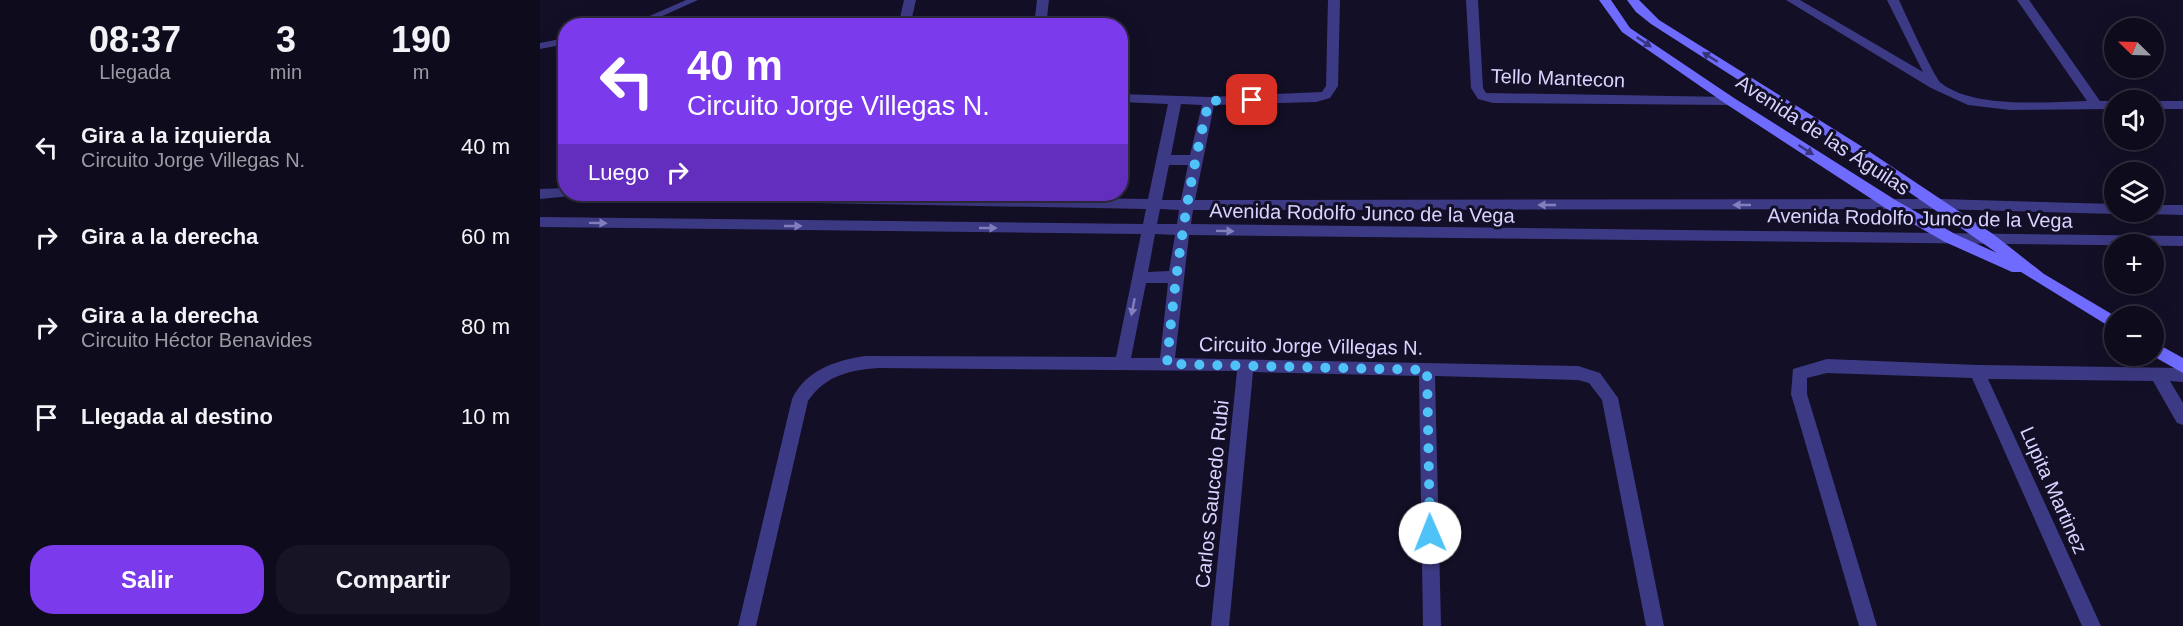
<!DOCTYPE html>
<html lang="es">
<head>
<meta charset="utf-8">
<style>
  :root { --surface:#0e0b1c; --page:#171425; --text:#f1f3f6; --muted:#9b9ba3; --line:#2e2b3b; --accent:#7c3aed }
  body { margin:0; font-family:Arial,sans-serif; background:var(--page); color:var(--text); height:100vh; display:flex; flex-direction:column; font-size:22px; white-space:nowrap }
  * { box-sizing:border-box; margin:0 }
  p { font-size:20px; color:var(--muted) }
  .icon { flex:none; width:33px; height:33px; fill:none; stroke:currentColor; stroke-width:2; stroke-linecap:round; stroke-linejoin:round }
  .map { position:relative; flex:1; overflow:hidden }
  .sheet { display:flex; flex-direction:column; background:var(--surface); width:540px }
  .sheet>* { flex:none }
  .banner { position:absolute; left:18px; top:18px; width:570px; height:183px; border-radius:24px; box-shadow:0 6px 24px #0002,0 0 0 2px var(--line); background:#7c3aed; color:#fff; overflow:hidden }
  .needle { width:39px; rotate:293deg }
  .controls { position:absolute; left:1564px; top:18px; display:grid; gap:12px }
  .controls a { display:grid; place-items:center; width:60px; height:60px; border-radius:50%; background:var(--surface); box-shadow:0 6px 24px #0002,0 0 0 2px var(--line); font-size:30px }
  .pin { position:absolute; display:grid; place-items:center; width:51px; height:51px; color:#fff; margin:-26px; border-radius:12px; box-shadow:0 3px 9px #0006 }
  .me { position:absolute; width:66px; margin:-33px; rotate:359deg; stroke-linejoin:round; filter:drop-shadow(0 0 4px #0008) }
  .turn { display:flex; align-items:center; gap:21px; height:126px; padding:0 30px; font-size:27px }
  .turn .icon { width:78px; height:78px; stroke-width:2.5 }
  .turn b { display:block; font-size:42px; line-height:51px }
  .then { display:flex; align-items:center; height:57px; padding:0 30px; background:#0003; gap:12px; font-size:22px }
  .eta { display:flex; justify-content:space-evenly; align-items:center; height:102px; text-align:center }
  .eta b { font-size:36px; font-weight:700; line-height:42px }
  .button { display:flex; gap:12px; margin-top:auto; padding:12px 30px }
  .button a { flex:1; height:69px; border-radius:24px; background:var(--accent); color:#fff; font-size:24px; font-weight:700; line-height:69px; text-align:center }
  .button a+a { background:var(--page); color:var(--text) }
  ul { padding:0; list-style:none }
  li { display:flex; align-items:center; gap:18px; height:90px; padding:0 30px }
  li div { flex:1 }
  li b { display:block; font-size:22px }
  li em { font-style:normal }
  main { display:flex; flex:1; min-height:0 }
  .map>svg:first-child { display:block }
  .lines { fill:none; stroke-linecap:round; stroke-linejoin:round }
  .lane { fill:#3d3a85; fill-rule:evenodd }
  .street { fill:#3d3a85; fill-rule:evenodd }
  .secondary { fill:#6f6bff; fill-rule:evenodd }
  .oneway { fill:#38347d }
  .oneway2 { fill:#837fbc }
  .route { stroke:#4fc3f7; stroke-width:10; stroke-dasharray:0 18 }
  .labels { text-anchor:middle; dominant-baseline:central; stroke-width:6; stroke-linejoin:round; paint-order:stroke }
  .street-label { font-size:20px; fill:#d9d4ff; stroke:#130f26 }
</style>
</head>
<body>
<main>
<section class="sheet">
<div class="eta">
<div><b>08:37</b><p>Llegada</p></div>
<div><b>3</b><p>min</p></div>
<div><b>190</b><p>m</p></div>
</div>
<ul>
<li><svg class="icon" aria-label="left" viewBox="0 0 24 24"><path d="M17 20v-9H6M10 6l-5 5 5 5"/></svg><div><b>Gira a la izquierda</b><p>Circuito Jorge Villegas N.</p></div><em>40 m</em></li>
<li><svg class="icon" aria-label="right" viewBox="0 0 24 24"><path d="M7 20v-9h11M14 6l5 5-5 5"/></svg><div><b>Gira a la derecha</b></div><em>60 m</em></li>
<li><svg class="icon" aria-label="right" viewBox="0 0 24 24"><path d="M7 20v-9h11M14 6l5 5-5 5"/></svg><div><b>Gira a la derecha</b><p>Circuito Héctor Benavides</p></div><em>80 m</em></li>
<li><svg class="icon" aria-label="arrive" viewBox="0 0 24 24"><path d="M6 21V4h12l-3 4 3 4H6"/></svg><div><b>Llegada al destino</b></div><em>10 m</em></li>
</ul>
<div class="button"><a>Salir</a><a>Compartir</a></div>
</section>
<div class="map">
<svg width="1643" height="626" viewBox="0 0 1643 626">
  <rect width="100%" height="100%" fill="#130f26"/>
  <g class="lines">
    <g class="lane">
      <path d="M146,0h12l-58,26h-13z"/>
      <path d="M26,38v6l-26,5v-6z"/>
    </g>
    <g class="street">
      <path d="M364,0h12l-6,26h-12z"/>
      <path d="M497,0h12l-3,26h-12z"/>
      <path d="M788,0h12l-2,86 -8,12 -14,4 -102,3 -19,95 745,-1 175,5v8h5l-5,2 -175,-5 -747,1 -2,14 992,12v10l-994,-11 -14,123 403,8 22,7 18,25 46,228h-18l-44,-226 -13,-17 -11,-3 -143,-4 6,250h-18l-4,-250 -166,-4 -24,254h-18l26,-255 -359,-3c-29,2 -53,8 -70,33l-52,225h-18l54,-227c14,-29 44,-39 74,-43l250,1 25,-123 -601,-7v-10l603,7 3,-15 -540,-10 -7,-5h240l309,5 20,-95 -48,-2v-8l89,3 113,-5 4,-6zM641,104l21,1 -12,50h-19zM629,165h19l-7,35h-19zM620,209l19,1 -2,14h-20zM615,234l20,1 -6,36 -21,1zM606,283h22l-8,75h-29z"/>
      <path d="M926,0h12l5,88 3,5 244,4 6,4 -6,4 -237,-2 -15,-4 -7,-11z"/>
      <path d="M1246,0h14l123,72 -36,-72h12c6,13 35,77 42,83 33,26 105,19 146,18l-70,-101h12l71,101h15v8l-105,1 -42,-5 -37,-17z"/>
      <rect x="1614" y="101" width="29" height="8"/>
      <path d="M26,188v6h6l-1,2 -31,3v-10z"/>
      <path d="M1614,205h29v10l-34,-1 -1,-2h6z"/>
      <path d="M1287,359l150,6 206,3v14l-13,-1 13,22v22l-6,-2 -24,-42 -165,-2 113,247h-19l-110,-248 -145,-5 -20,5v16l70,232h-18l-68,-232 2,-25z"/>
    </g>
    <g class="secondary">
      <path d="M1059,0h12l19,28 104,70 163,103 58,33 42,19 -146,-101 -200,-128 -15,-12 -9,-12h12l20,20 202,126 132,88 51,40 71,42v14l-94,-58h-9l-67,-30 -58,-33 -161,-105 -104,-72z"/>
      <path d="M1614,342l29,16v15l-30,-17z"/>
    </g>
  </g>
  <defs><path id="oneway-solid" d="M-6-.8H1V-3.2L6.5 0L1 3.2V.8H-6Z" transform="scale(1.5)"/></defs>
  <g class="oneway">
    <use href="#oneway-solid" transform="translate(1104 42) rotate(34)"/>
    <use href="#oneway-solid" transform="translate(1170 57) rotate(-148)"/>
    <use href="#oneway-solid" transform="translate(1266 150) rotate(33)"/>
  </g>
  <g class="oneway2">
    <use href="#oneway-solid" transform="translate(1007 205) rotate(-180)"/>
    <use href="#oneway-solid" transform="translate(1202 205) rotate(-180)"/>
    <use href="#oneway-solid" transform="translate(58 223) rotate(1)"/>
    <use href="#oneway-solid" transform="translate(253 226)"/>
    <use href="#oneway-solid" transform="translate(448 228)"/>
    <use href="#oneway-solid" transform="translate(685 231) rotate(1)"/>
    <use href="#oneway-solid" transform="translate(593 307) rotate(101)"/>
  </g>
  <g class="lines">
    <path class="route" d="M712,100l-43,1c-22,88 -34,173 -42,263l260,6 3,163"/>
  </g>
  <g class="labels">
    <g class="street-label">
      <text transform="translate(1018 78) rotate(2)">Tello Mantecon</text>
      <text transform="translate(1283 135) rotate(33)">Avenida de las Águilas</text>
      <text transform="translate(822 213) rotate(1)">Avenida Rodolfo Junco de la Vega</text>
      <text transform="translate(1380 218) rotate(1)">Avenida Rodolfo Junco de la Vega</text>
      <text transform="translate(771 346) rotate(1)">Circuito Jorge Villegas N.</text>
      <text transform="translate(1514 490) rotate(66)">Lupita Martinez</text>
      <text transform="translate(672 494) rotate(-84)">Carlos Saucedo Rubi</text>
    </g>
  </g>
</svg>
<div class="controls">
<a><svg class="needle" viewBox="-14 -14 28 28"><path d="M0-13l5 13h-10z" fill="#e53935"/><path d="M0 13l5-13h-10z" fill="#9b9ba3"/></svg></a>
<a><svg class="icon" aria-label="sound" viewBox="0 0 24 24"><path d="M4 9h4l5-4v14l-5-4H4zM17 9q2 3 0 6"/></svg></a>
<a><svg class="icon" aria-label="layers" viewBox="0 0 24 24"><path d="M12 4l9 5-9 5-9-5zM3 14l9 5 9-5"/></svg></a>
<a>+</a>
<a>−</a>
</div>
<div class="pin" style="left:712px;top:100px;background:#d93025"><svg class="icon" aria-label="arrive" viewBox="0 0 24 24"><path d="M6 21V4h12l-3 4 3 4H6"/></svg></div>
<svg class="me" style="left:890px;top:533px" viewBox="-20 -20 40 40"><circle r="19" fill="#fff"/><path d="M0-13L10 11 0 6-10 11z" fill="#4fc3f7"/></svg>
<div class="banner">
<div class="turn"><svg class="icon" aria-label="left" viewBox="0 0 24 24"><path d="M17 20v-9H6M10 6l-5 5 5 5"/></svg><div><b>40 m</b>Circuito Jorge Villegas N.</div></div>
<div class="then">Luego<svg class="icon" aria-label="right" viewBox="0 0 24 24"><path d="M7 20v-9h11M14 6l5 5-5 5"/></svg></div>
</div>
</div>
</main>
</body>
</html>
